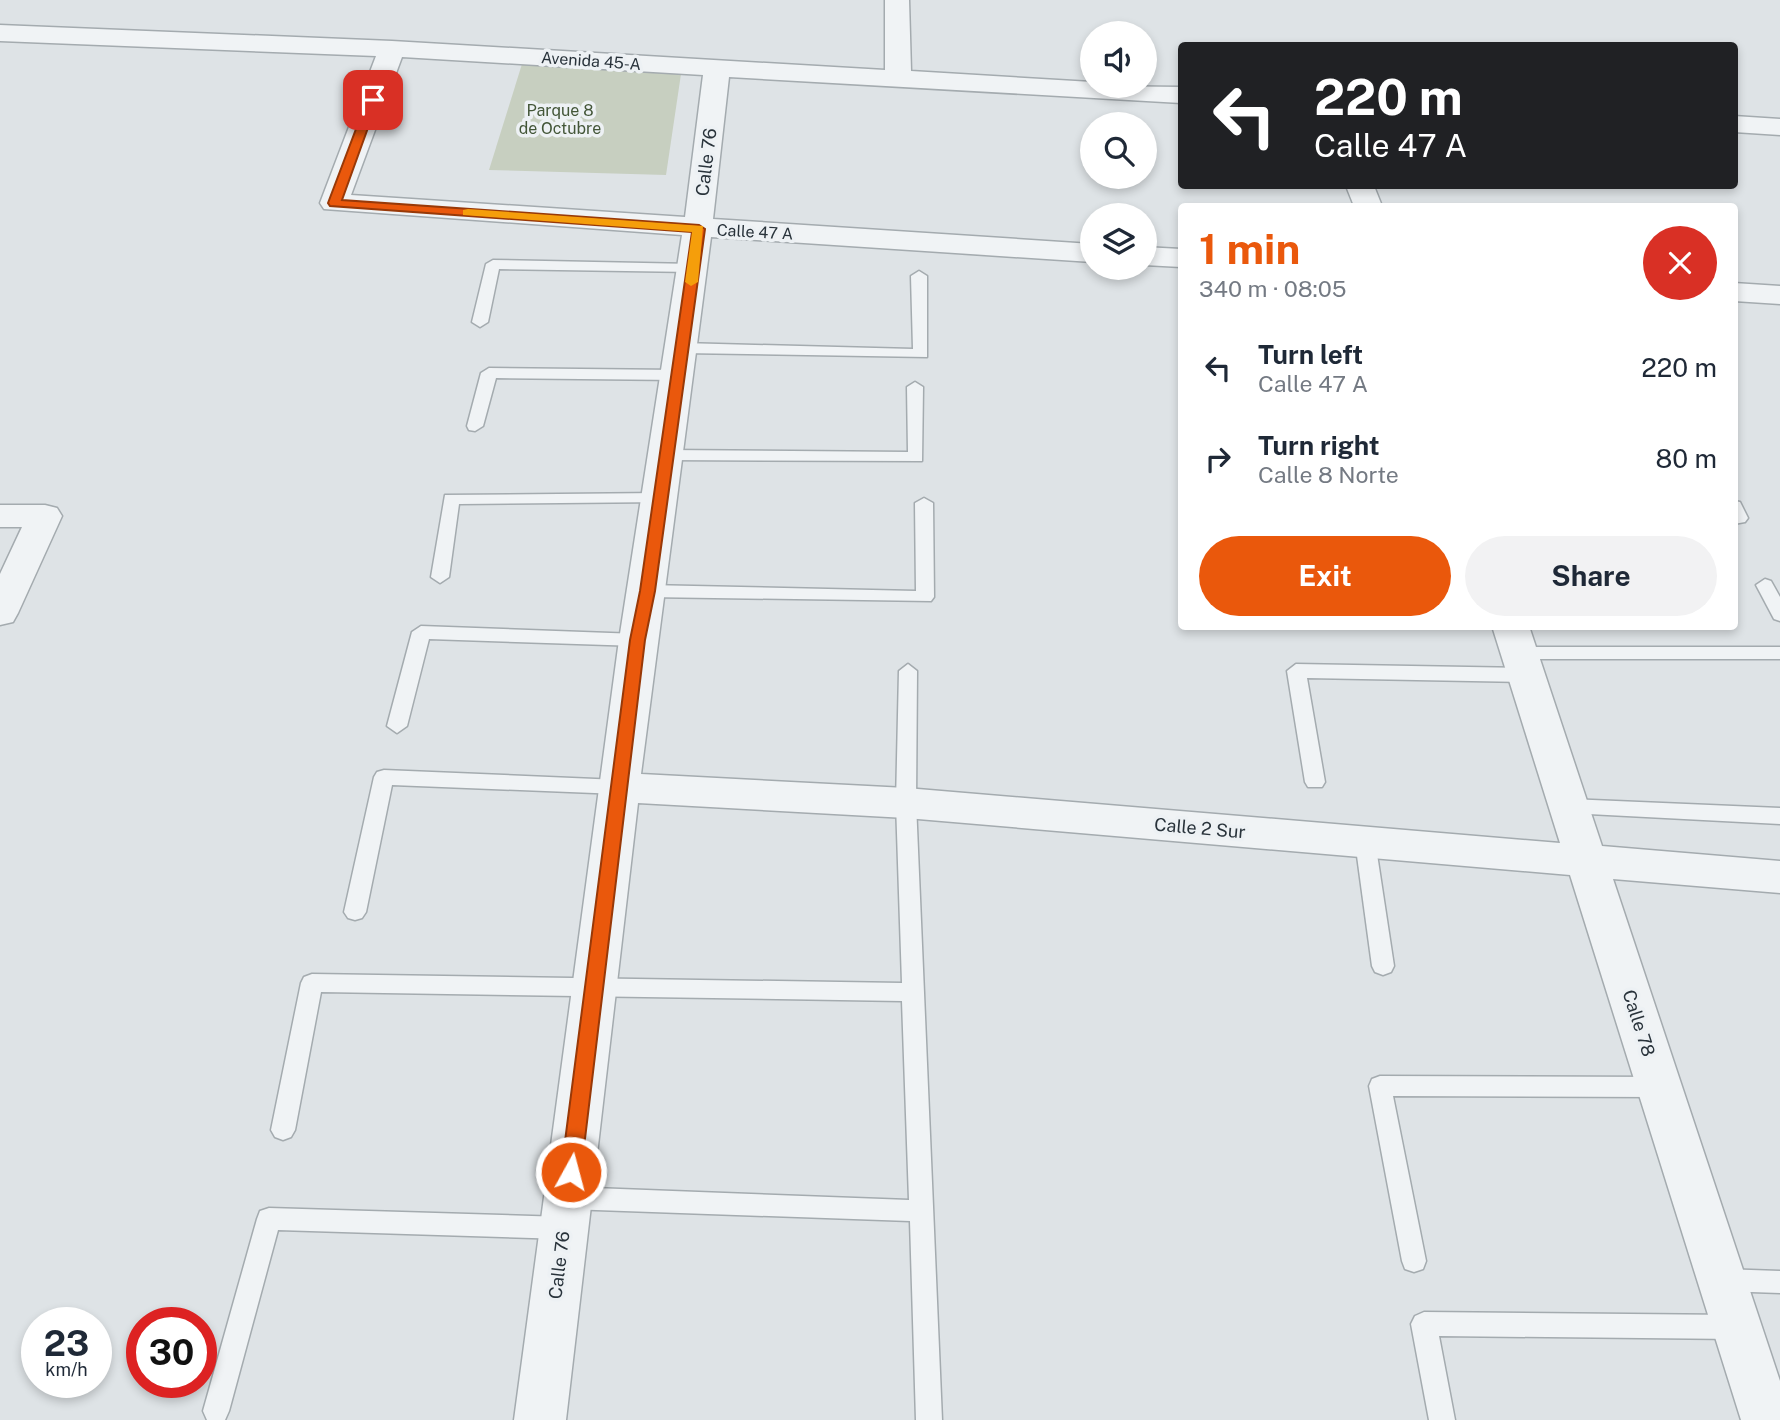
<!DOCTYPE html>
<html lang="en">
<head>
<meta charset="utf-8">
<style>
  :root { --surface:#fff; --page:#f2f2f3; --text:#1f2937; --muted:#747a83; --accent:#ea580c }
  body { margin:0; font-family:"Public Sans",sans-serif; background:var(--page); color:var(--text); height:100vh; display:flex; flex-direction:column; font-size:26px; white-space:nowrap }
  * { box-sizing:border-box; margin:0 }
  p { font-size:23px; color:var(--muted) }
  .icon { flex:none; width:38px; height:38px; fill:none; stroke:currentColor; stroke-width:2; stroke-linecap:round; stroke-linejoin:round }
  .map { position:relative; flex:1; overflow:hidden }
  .drawer { position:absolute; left:1178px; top:203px; width:560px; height:427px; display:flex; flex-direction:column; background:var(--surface); border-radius:7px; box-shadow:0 4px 10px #0003 }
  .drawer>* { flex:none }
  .top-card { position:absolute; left:1178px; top:42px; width:560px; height:147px; border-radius:7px; box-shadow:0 4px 10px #0003; background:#202124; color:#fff; overflow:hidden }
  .controls { position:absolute; left:1080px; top:21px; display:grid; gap:14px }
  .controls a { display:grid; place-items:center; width:77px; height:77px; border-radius:50%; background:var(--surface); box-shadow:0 4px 10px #0003; font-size:35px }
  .speed { position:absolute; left:21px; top:1307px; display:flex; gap:14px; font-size:35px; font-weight:700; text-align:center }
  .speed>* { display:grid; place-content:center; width:91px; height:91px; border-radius:50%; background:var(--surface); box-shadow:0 4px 10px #0003; line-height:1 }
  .speed small { font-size:18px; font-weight:400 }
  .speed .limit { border:10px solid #d22; background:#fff; color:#111 }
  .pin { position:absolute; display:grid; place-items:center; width:60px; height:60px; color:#fff; margin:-30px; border-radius:14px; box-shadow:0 4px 10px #0006 }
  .me { position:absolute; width:77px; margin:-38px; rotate:7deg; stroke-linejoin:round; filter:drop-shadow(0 0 5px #0008) }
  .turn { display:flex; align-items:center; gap:24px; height:147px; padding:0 21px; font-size:32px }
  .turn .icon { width:91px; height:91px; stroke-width:2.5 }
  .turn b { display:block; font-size:49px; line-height:60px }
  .round { display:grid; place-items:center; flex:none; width:74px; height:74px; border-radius:37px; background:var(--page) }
  .overview { display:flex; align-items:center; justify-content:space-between; height:119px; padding:0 21px }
  h1 { font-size:42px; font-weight:700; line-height:52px; color:var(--accent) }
  .cta { display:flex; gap:14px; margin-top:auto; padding:14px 21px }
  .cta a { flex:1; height:80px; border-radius:42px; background:var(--accent); color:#fff; font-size:28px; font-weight:700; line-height:80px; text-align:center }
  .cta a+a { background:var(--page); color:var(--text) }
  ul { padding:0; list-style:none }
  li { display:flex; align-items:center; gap:21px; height:91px; padding:0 21px }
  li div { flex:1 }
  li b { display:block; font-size:26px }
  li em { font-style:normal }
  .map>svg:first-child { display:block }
  .green { fill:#c7cfc0 }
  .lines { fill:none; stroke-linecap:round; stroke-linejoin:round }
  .lane-casing { stroke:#a4abaf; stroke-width:3 }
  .street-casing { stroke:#a4abaf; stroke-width:3 }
  .lane { fill:#f0f3f5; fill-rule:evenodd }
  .street { fill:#f0f3f5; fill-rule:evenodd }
  .route { fill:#ea580c; stroke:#983908; stroke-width:2 }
  .slow { fill:#f59e0b }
  .labels { text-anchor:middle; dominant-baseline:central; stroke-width:7; stroke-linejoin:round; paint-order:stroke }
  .far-street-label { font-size:16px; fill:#29333b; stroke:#edf1f4 }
  .far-park-label { font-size:16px; fill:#435638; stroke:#edf1f4 }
  .street-label { font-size:18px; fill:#29333b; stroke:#edf1f4 }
</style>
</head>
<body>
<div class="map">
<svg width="1780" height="1420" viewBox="0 0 1780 1420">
  <rect width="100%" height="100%" fill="#dee3e6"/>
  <path class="green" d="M522,64l159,10 -15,101 -177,-5z"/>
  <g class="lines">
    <defs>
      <g id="lane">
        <path d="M493,260l200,4 7,4 -7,4 -194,-3 -11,53 -8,5 -8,-5 14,-58z"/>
        <path d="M919,271l8,5v81l-245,-4 -8,-5 8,-5 231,6 -2,-73z"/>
        <path d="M489,368l189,2 8,5 -8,5 -182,-2 -13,48 -8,5 -6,-1 -2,-4 14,-53z"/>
        <path d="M915,382l8,5 -1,74 -256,-1 -8,-5 8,-5 242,2 -1,-65z"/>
        <path d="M660,493l6,1 3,4 -3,4 -207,2 -10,73 -9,6 -9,-6 14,-82z"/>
        <path d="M924,498l9,5 1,94 -3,4 -284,-4 -9,-6 9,-6 269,6 -1,-88z"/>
        <path d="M1734,501l6,1 8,16 -3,4 -11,2z"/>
        <path d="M1765,579l6,2 9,16v24l-6,-2 -18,-34z"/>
        <path d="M421,626l217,8 9,6 -9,6 -209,-7 -22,87 -10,7 -10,-7 25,-94z"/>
        <path d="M1518,647h262v12h-262l-9,-6z"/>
        <path d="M908,664l9,7 -1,132 26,617h-26l-6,-199 -342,-12 -8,-4 -4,-7 4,-7 8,-4 341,13 -7,-199 -581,-9 -26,138 -4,7 -8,3 -8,-3 -4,-7 30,-147 3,-6 8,-3 590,9 -6,-180 3,-132z"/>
        <path d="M1296,664l230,4 9,7 -9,7 -219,-4 18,104 -3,5h-14l-3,-5 -18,-111z"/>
        <path d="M384,770l235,10 7,2 3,5 -3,5 -7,2 -227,-9 -26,127 -4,6 -7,2 -7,-2 -4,-6 30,-135 3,-5z"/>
        <path d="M1569,799l211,9v16l-211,-11 -7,-2 -3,-5 3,-5z"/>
        <path d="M1365,833l7,3 3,5 19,125 -3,6 -8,3 -8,-3 -3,-6 -17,-125 3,-5z"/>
        <path d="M1380,1076l279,1 8,3 3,7 -3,7 -8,3 -266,-1 33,165 -3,8 -9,3 -9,-3 -3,-8 -33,-175 3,-7z"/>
        <path d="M269,1208l295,9 9,3 3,8 -3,8 -9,3 -286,-9 -49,181 -4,9h-18l-4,-9 54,-192 3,-8z"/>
        <path d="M1722,1269l58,2v22l-58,-2 -9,-3 -3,-8 3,-8z"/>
        <path d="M1424,1312l312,3 9,4 4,8 -4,8 -9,4 -297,-3 16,84h-26l-18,-96 4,-8z"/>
      </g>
      <g id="street">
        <path d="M885,0h24l2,71 181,11v4l89,1v16l-452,-26 -16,142 379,25v18l-381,-25 -70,537 265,14 654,55 -68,-217h37l73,220 178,15v32l-167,-14 167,502v39h-39l-171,-545 -664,-57 -268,-15 -72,617h-52l105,-780 63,-405 -358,-26 -4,-6 56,-147 -376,-15v-16l392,16 493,29zM402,57l301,18 -18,142 -334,-22z"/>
        <path d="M1734,116l46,3v16l-46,-3z"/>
        <path d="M1346,186h28l8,20h-28z"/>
        <path d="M1144,247l37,2v18l-37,-2z"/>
        <path d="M1734,283l46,3v18l-46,-3z"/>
        <path d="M0,505h45l12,3 5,8 -44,97 -5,9 -13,3v-51l22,-47h-22z"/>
      </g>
    </defs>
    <use href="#lane" class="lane-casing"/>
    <use href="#street" class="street-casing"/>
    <use href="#lane" class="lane"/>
    <use href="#street" class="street"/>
  </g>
  <path class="route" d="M373,97l5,3 -36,100 357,25 6,4 -50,362 -10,49 -64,532 -3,6 -7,3 -7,-3 -3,-6 69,-532 10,-49 52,-359 -362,-26 -2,-3 39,-103z"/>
  <path class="slow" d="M468,209l235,17 -5,56 -7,4 -6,-4 7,-50 -229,-17v-5z"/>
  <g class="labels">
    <g class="far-street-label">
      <text transform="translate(591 61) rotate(4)">Avenida 45-A</text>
      <text transform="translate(755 232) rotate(3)">Calle 47 A</text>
    </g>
    <g class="far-park-label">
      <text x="560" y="110">Parque 8<tspan x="560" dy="18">de Octubre</tspan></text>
    </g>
    <g class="street-label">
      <text transform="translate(706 162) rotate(-83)">Calle 76</text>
      <text transform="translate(1200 828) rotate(5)">Calle 2 Sur</text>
      <text transform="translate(1639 1023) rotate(72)">Calle 78</text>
      <text transform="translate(559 1265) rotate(-83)">Calle 76</text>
    </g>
  </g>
</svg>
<div class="controls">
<a><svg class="icon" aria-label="sound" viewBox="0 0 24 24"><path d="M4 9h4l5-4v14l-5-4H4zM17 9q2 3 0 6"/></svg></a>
<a><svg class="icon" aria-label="search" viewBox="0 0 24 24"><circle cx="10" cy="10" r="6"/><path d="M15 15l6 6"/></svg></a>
<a><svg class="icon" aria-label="layers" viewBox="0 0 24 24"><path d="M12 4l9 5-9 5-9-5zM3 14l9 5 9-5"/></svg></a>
</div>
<div class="speed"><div>23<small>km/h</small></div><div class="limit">30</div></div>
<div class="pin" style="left:373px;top:100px;background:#d93025"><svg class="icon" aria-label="arrive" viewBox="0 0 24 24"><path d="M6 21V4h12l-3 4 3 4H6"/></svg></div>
<svg class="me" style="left:571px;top:1172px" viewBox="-20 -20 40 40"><circle r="17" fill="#ea580c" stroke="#fff" stroke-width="3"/><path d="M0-11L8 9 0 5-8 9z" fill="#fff"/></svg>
<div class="top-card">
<div class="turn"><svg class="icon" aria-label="left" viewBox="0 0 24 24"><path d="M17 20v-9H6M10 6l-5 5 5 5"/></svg><div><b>220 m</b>Calle 47 A</div></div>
</div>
<section class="drawer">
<div class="overview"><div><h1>1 min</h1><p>340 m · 08:05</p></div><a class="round" style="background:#d93025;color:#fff"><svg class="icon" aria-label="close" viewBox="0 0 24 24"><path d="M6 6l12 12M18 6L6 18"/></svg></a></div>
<ul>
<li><svg class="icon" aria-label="left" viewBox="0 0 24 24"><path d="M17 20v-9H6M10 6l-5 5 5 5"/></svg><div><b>Turn left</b><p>Calle 47 A</p></div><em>220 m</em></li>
<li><svg class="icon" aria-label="right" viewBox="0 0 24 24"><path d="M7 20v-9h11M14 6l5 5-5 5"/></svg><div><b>Turn right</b><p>Calle 8 Norte</p></div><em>80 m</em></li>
</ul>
<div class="cta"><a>Exit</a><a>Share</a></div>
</section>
</div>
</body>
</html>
